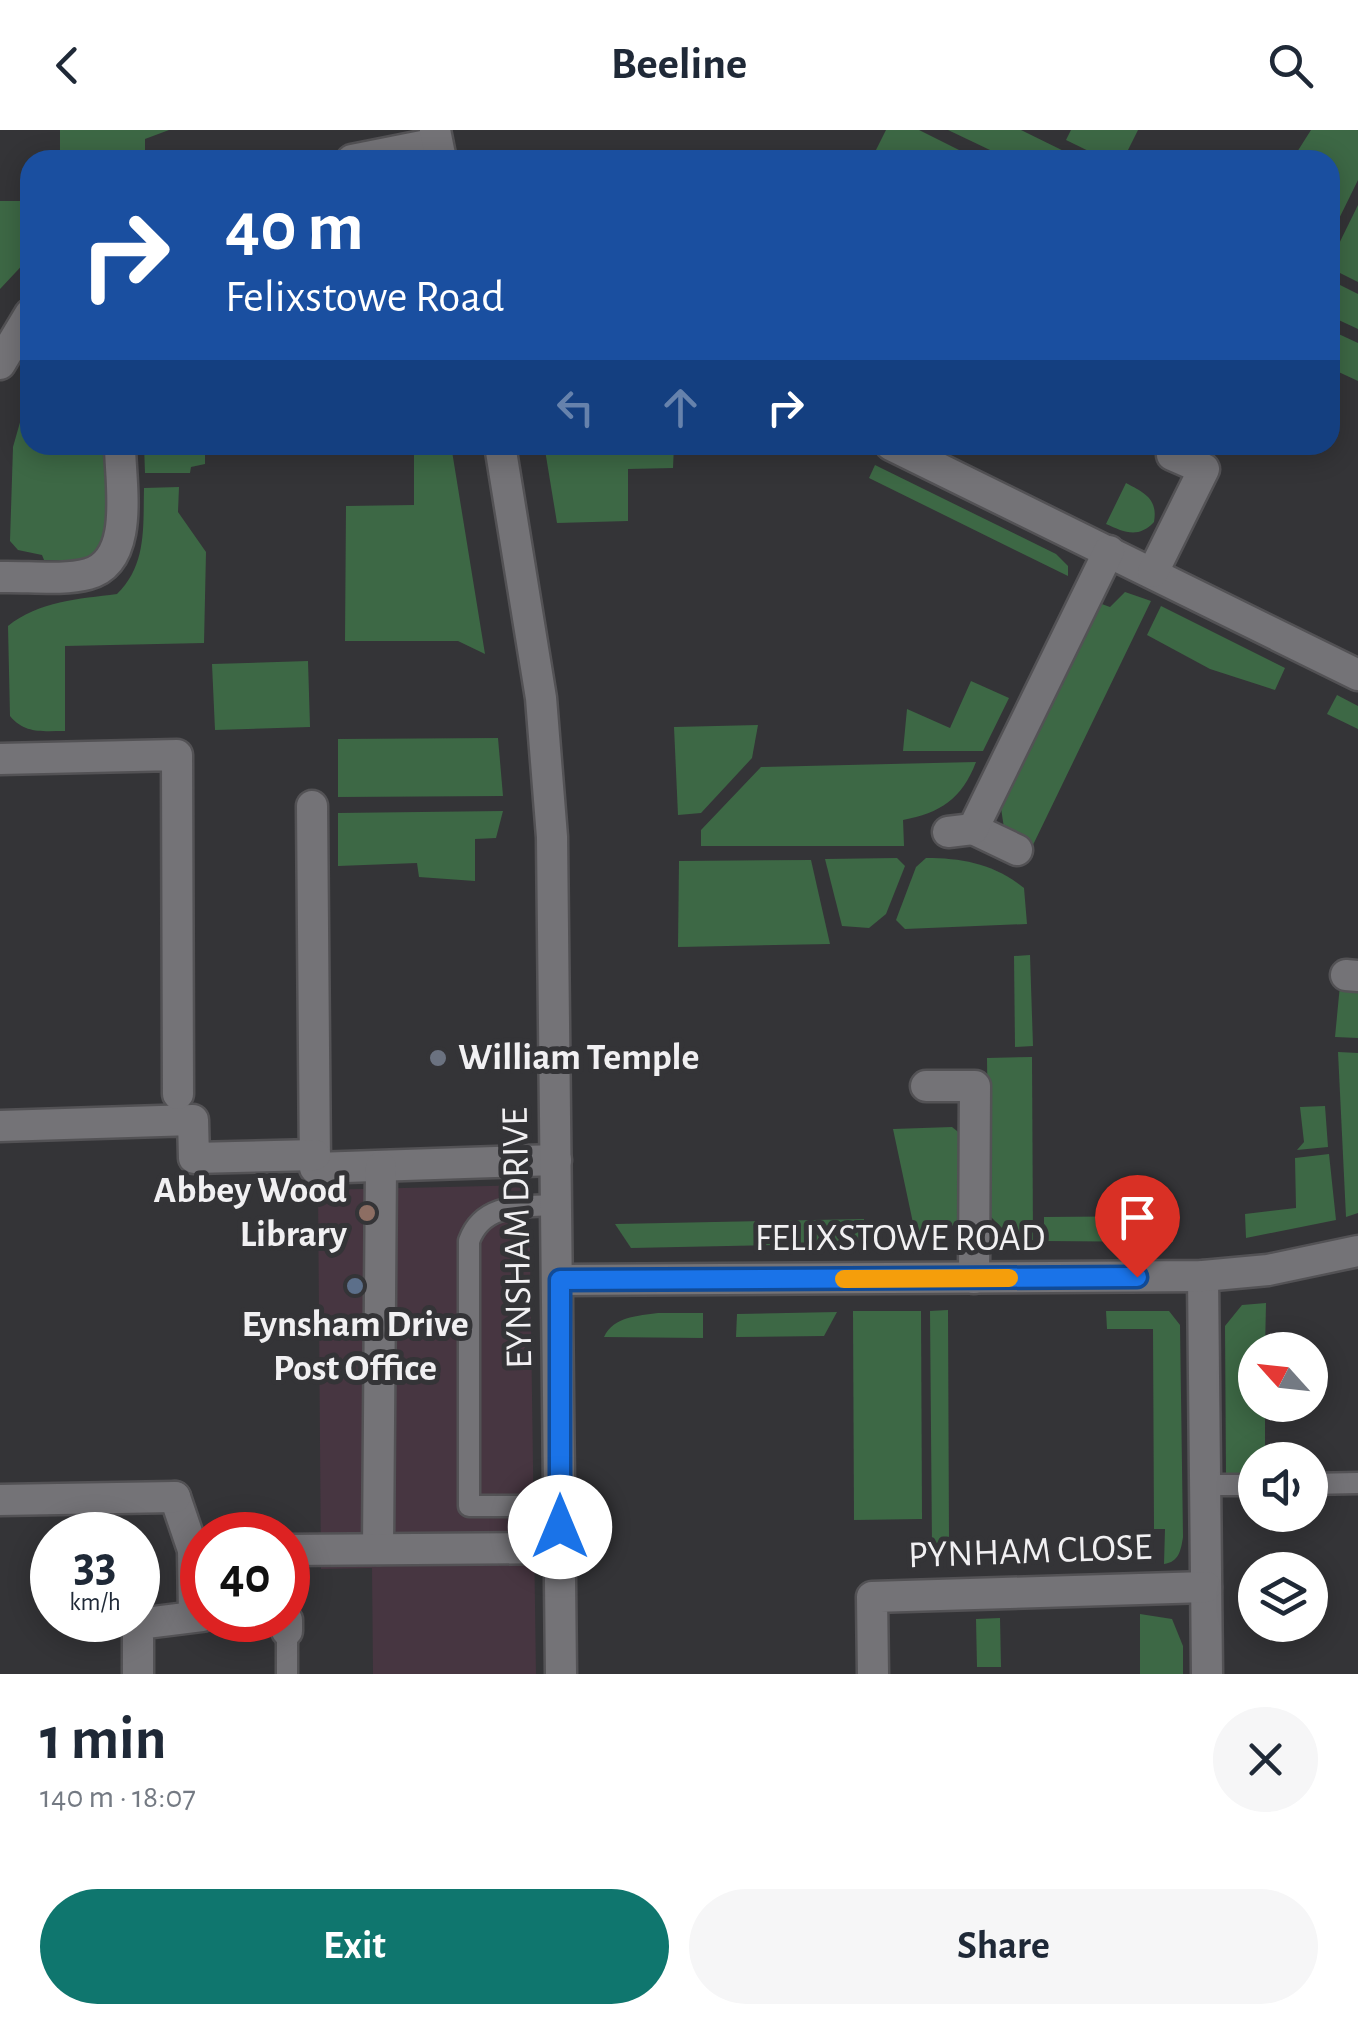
<!DOCTYPE html>
<html lang="en">
<head>
<meta charset="utf-8">
<style>
  :root { --surface:#fff; --page:#f6f6f7; --text:#1f2937; --muted:#747a83; --accent:#0f766e }
  body { margin:0; font-family:"Alegreya Sans",sans-serif; background:var(--page); color:var(--text); height:100vh; display:flex; flex-direction:column; font-size:38px; white-space:nowrap }
  * { box-sizing:border-box; margin:0 }
  p { font-size:32px; color:var(--muted) }
  .icon { flex:none; width:55px; height:55px; fill:none; stroke:currentColor; stroke-width:2; stroke-linecap:round; stroke-linejoin:round }
  .map { position:relative; height:1544px; overflow:hidden }
  .sheet { display:flex; flex-direction:column; background:var(--surface); flex:1 }
  .sheet>* { flex:none }
  .top-card { position:absolute; left:20px; top:20px; width:1320px; height:305px; border-radius:30px; box-shadow:0 5px 25px #0003; background:#1a4fa0; color:#fff; overflow:hidden }
  .needle { width:65px; rotate:297deg }
  .controls { position:absolute; left:1238px; top:1202px; display:grid; gap:20px }
  .controls a { display:grid; place-items:center; width:90px; height:90px; border-radius:50%; background:var(--surface); box-shadow:0 5px 25px #0003; font-size:50px }
  .speed { position:absolute; left:30px; top:1382px; display:flex; gap:20px; font-size:50px; font-weight:700; text-align:center }
  .speed>* { display:grid; place-content:center; width:130px; height:130px; border-radius:50%; background:var(--surface); box-shadow:0 5px 25px #0003; line-height:1 }
  .speed small { font-size:25px; font-weight:400 }
  .speed .limit { border:15px solid #d22; background:#fff; color:#111 }
  .pin { position:absolute; display:grid; place-items:center; width:85px; height:85px; color:#fff; margin:-102px -42px; border-radius:50% 50% 50% 0; rotate:-45deg; box-shadow:0 0 10px #0007 }
  .pin .icon { rotate:45deg }
  .me { position:absolute; width:110px; margin:-55px; rotate:0deg; stroke-linejoin:round; filter:drop-shadow(0 0 8px #0008) }
  .turn { display:flex; align-items:center; gap:35px; height:210px; padding:0 40px; font-size:45px }
  .turn .icon { width:130px; height:130px; stroke-width:2.5 }
  .turn b { display:block; font-size:70px; line-height:85px }
  .lanes { display:flex; align-items:center; height:95px; padding:0 40px; background:#0003; justify-content:center; gap:50px; direction:ltr }
  .lanes .off { opacity:.35 }
  .round { display:grid; place-items:center; flex:none; width:105px; height:105px; border-radius:52px; background:var(--page) }
  .head { display:flex; align-items:center; justify-content:space-between; height:170px; padding:0 40px }
  h1 { font-size:60px; font-weight:700; line-height:75px }
  .button { display:flex; gap:20px; margin-top:auto; padding:20px 40px }
  .button a { flex:1; height:115px; border-radius:60px; background:var(--accent); color:#fff; font-size:40px; font-weight:700; line-height:115px; text-align:center }
  .button a+a { background:var(--page); color:var(--text) }
  header { display:flex; justify-content:space-between; align-items:center; height:130px; padding:0 40px; background:var(--surface); font-size:45px; font-weight:700 }
  .map>svg:first-child { display:block }
  .commercial { fill:#473641 }
  .green { fill:#3d6845 }
  .lines { fill:none; stroke-linecap:round; stroke-linejoin:round }
  .service-casing { stroke:#535255; stroke-width:25 }
  .pedestrian-casing { stroke:#535255; stroke-width:35 }
  .minor-casing { stroke:#535255; stroke-width:35 }
  .tertiary-casing { stroke:#535255; stroke-width:35 }
  .service { stroke:#747377; stroke-width:20 }
  .pedestrian { stroke:#747377; stroke-width:30 }
  .minor { stroke:#747377; stroke-width:30 }
  .tertiary { stroke:#747377; stroke-width:30 }
  .route-casing { stroke:#114b97; stroke-width:25 }
  .route { stroke:#1a73e8; stroke-width:18 }
  .slow { stroke:#f59e0b; stroke-width:18 }
  .worship-dot { fill:#6b7280; stroke:#343437; stroke-width:4 }
  .education-dot { fill:#8d6e63; stroke:#343437; stroke-width:4 }
  .service-dot { fill:#5c6f8a; stroke:#343437; stroke-width:4 }
  .labels { text-anchor:middle; dominant-baseline:central; stroke-width:10; stroke-linejoin:round; paint-order:stroke }
  .poi-label { font-size:38px; font-weight:bold; fill:#f1f0f2; stroke:#343437; text-anchor:start }
  .street-label { font-size:38px; fill:#f1f0f2; stroke:#343437 }
</style>
</head>
<body>
<header><svg class="icon" aria-label="back" viewBox="0 0 24 24"><path d="M15 5l-7 7 7 7"/></svg>Beeline<svg class="icon" aria-label="search" viewBox="0 0 24 24"><circle cx="10" cy="10" r="6"/><path d="M15 15l6 6"/></svg></header>
<div class="map">
<svg width="1358" height="1544" viewBox="0 0 1358 1544">
  <rect width="100%" height="100%" fill="#343437"/>
  <path class="commercial" d="M529,1055l7,489h-163l-1,-106 -51,1 -3,-379z"/>
  <g class="green">
    <path d="M60,0h109l-24,9v21h-85z"/>
    <path d="M886,0h33l60,30h-108z"/>
    <path d="M948,0h73l61,30h-71z"/>
    <path d="M1071,0h67l-15,30h-16l-41,-20z"/>
    <path d="M1311,0h47v50l-28,57v-77h-38z"/>
    <path d="M0,71h30v56l-30,32z"/>
    <path d="M1358,75v77l-28,-14v-6z"/>
    <path d="M1330,150l28,14v35l-28,-13z"/>
    <path d="M1330,200l28,13v38l-28,-13z"/>
    <path d="M30,257v58h76c0,27 10,98 -15,112 -13,7 -33,3 -47,3l-2,-5 -24,-5 -8,-9 3,-94z"/>
    <path d="M144,315h61v19l-14,3 -1,6h-45z"/>
    <path d="M414,315h37l34,209 -27,-13h-113l1,-135 68,-1z"/>
    <path d="M609,315h65l-1,23 -45,1v52l-71,2 -12,-73z"/>
    <path d="M875,335l181,89 12,12v10l-199,-98z"/>
    <path d="M1126,353c19,10 32,16 28,39 -16,17 -30,10 -48,2z"/>
    <path d="M179,357l-1,25 28,40 -2,91 -139,3v85c-23,0 -40,3 -55,-15l-2,-90c31,-25 71,-27 109,-32 30,-29 26,-67 27,-106z"/>
    <path d="M1125,462l26,9 -119,246 -27,-12 -4,-27 98,-205 11,4z"/>
    <path d="M1161,476l124,62 -10,22 -65,-21 -63,-34z"/>
    <path d="M308,531l2,66 -95,3 -3,-66z"/>
    <path d="M971,551l38,17 -26,53h-80l4,-42 43,19z"/>
    <path d="M1337,565l21,11v23l-31,-15z"/>
    <path d="M758,595l-6,33 -51,55 -23,2 -4,-88z"/>
    <path d="M498,608l5,58 -165,1v-58z"/>
    <path d="M976,632c-14,37 -36,51 -73,58l1,26h-203v-16l60,-63z"/>
    <path d="M503,681l-7,27 -21,1v42l-56,-4 -2,-14 -79,3v-53z"/>
    <path d="M897,728l8,8 -19,48 -17,14 -27,-2 -17,-67z"/>
    <path d="M926,728c37,0 68,6 98,30l3,36 -122,5 -9,-9 20,-53z"/>
    <path d="M811,730l19,84 -152,3 1,-86z"/>
    <path d="M1030,825l3,91 -18,1 -1,-91z"/>
    <path d="M1340,855l18,4v49l-23,-1z"/>
    <path d="M1338,922l20,1v160l-12,4z"/>
    <path d="M1032,927l1,183 -20,-1 -24,-24 -2,-157z"/>
    <path d="M1325,976l3,41 -31,3 7,-8 -4,-35z"/>
    <path d="M952,997l10,8 -2,87c-18,5 -18,27 -44,15l-23,-108z"/>
    <path d="M1329,1024l7,66 -90,18 -1,-24 51,-6 -1,-50z"/>
    <path d="M1172,1086l1,26 -129,-1v-24z"/>
    <path d="M864,1089v24l-233,5 -16,-24z"/>
    <path d="M1266,1173l-1,47h-10v55h10v55h-10v15h-29l-1,-149 17,-21z"/>
    <path d="M948,1180l1,228 -8,1 1,25 -10,-17 -2,-236z"/>
    <path d="M853,1181h68l1,208 -68,1z"/>
    <path d="M1106,1181h63l11,14 3,212c-2,13 -4,25 -19,27l1,-35h-11l-1,-200h-46z"/>
    <path d="M837,1182l-13,24 -88,1 1,-23z"/>
    <path d="M658,1183h45v25l-99,-1c10,-21 34,-21 54,-24z"/>
    <path d="M1140,1484l32,5 11,27v28h-43z"/>
    <path d="M1000,1488l1,49h-24l-1,-48z"/>
  </g>
  <g class="lines">
    <defs>
      <g id="service">
        <path d="M557,1075c-34,2 -74,-3 -88,36v265h91"/>
        <path d="M1310,1354l48,-1"/>
        <path d="M1205,1355h50"/>
        <path d="M287,1544v-43"/>
      </g>
      <g id="pedestrian">
        <path d="M312,676l3,362 241,-8"/>
        <path d="M0,996l193,-6 1,38 121,-3"/>
        <path d="M175,1367l18,53 1,66"/>
        <path d="M378,1419l3,-382"/>
        <path d="M288,1420l273,-2"/>
        <path d="M287,1490v11"/>
        <path d="M138,1544v-50l64,-8"/>
      </g>
      <g id="minor">
        <path d="M352,30l85,-17"/>
        <path d="M0,234l30,-50"/>
        <path d="M891,315l467,230"/>
        <path d="M1153,442l51,-103 -32,-14"/>
        <path d="M0,447c27,-1 62,4 88,-3 48,-13 32,-92 32,-129"/>
        <path d="M0,629l177,-4 1,339"/>
        <path d="M973,699l44,21"/>
        <path d="M948,702l25,-3 136,-278"/>
        <path d="M1346,845l12,1"/>
        <path d="M926,956h49l-1,192"/>
        <path d="M1203,1146l4,398"/>
        <path d="M560,1150l643,-4 65,-6 90,-19"/>
        <path d="M0,1370l175,-3"/>
        <path d="M873,1544l-1,-77 334,-10"/>
      </g>
      <g id="tertiary">
        <path d="M435,0l6,30"/>
        <path d="M500,315l41,253 11,139 9,837"/>
      </g>
    </defs>
    <use href="#service" class="service-casing"/>
    <use href="#pedestrian" class="pedestrian-casing"/>
    <use href="#minor" class="minor-casing"/>
    <use href="#tertiary" class="tertiary-casing"/>
    <use href="#service" class="service"/>
    <use href="#pedestrian" class="pedestrian"/>
    <use href="#minor" class="minor"/>
    <use href="#tertiary" class="tertiary"/>
  </g>
  <g class="lines">
    <defs>
      <path id="route" d="M560,1397v-247l577,-3"/>
    </defs>
    <use href="#route" class="route-casing"/>
    <use href="#route" class="route"/>
    <path class="slow" d="M844,1149l165,-1"/>
  </g>
  <circle class="worship-dot" cx="438" cy="928" r="10"/>
  <circle class="education-dot" cx="367" cy="1083" r="10"/>
  <circle class="service-dot" cx="355" cy="1156" r="10"/>
  <g class="labels">
    <g class="poi-label">
      <text x="458" y="928">William Temple</text>
      <text x="347" y="1061" text-anchor="end">Abbey Wood<tspan x="347" dy="44">Library</tspan></text>
      <text x="355" y="1195" text-anchor="middle">Eynsham Drive<tspan x="355" dy="44">Post Office</tspan></text>
    </g>
    <g class="street-label">
      <text transform="translate(518 1108) rotate(-91)">EYNSHAM DRIVE</text>
      <text x="900" y="1109">FELIXSTOWE ROAD</text>
      <text transform="translate(1030 1422) rotate(-2)">PYNHAM CLOSE</text>
    </g>
  </g>
</svg>
<div class="controls">
<a><svg class="needle" viewBox="-14 -14 28 28"><path d="M0-13l5 13h-10z" fill="#e53935"/><path d="M0 13l5-13h-10z" fill="#747a83"/></svg></a>
<a><svg class="icon" aria-label="sound" viewBox="0 0 24 24"><path d="M4 9h4l5-4v14l-5-4H4zM17 9q2 3 0 6"/></svg></a>
<a><svg class="icon" aria-label="layers" viewBox="0 0 24 24"><path d="M12 4l9 5-9 5-9-5zM3 14l9 5 9-5"/></svg></a>
</div>
<div class="speed"><div>33<small>km/h</small></div><div class="limit">40</div></div>
<div class="pin" style="left:1137px;top:1147px;background:#d93025"><svg class="icon" aria-label="arrive" viewBox="0 0 24 24"><path d="M6 21V4h12l-3 4 3 4H6"/></svg></div>
<svg class="me" style="left:560px;top:1397px" viewBox="-20 -20 40 40"><circle r="19" fill="#fff"/><path d="M0-13L10 11 0 6-10 11z" fill="#1a73e8"/></svg>
<div class="top-card">
<div class="turn"><svg class="icon" aria-label="right" viewBox="0 0 24 24"><path d="M7 20v-9h11M14 6l5 5-5 5"/></svg><div><b>40 m</b>Felixstowe Road</div></div>
<div class="lanes"><svg class="icon off" aria-label="left" viewBox="0 0 24 24"><path d="M17 20v-9H6M10 6l-5 5 5 5"/></svg><svg class="icon off" aria-label="ahead" viewBox="0 0 24 24"><path d="M12 20V5M6 11l6-6 6 6"/></svg><svg class="icon" aria-label="right" viewBox="0 0 24 24"><path d="M7 20v-9h11M14 6l5 5-5 5"/></svg></div>
</div>
</div>
<section class="sheet">
<div class="head"><div><h1>1 min</h1><p>140 m · 18:07</p></div><a class="round"><svg class="icon" aria-label="close" viewBox="0 0 24 24"><path d="M6 6l12 12M18 6L6 18"/></svg></a></div>
<div class="button"><a>Exit</a><a>Share</a></div>
</section>
</body>
</html>
